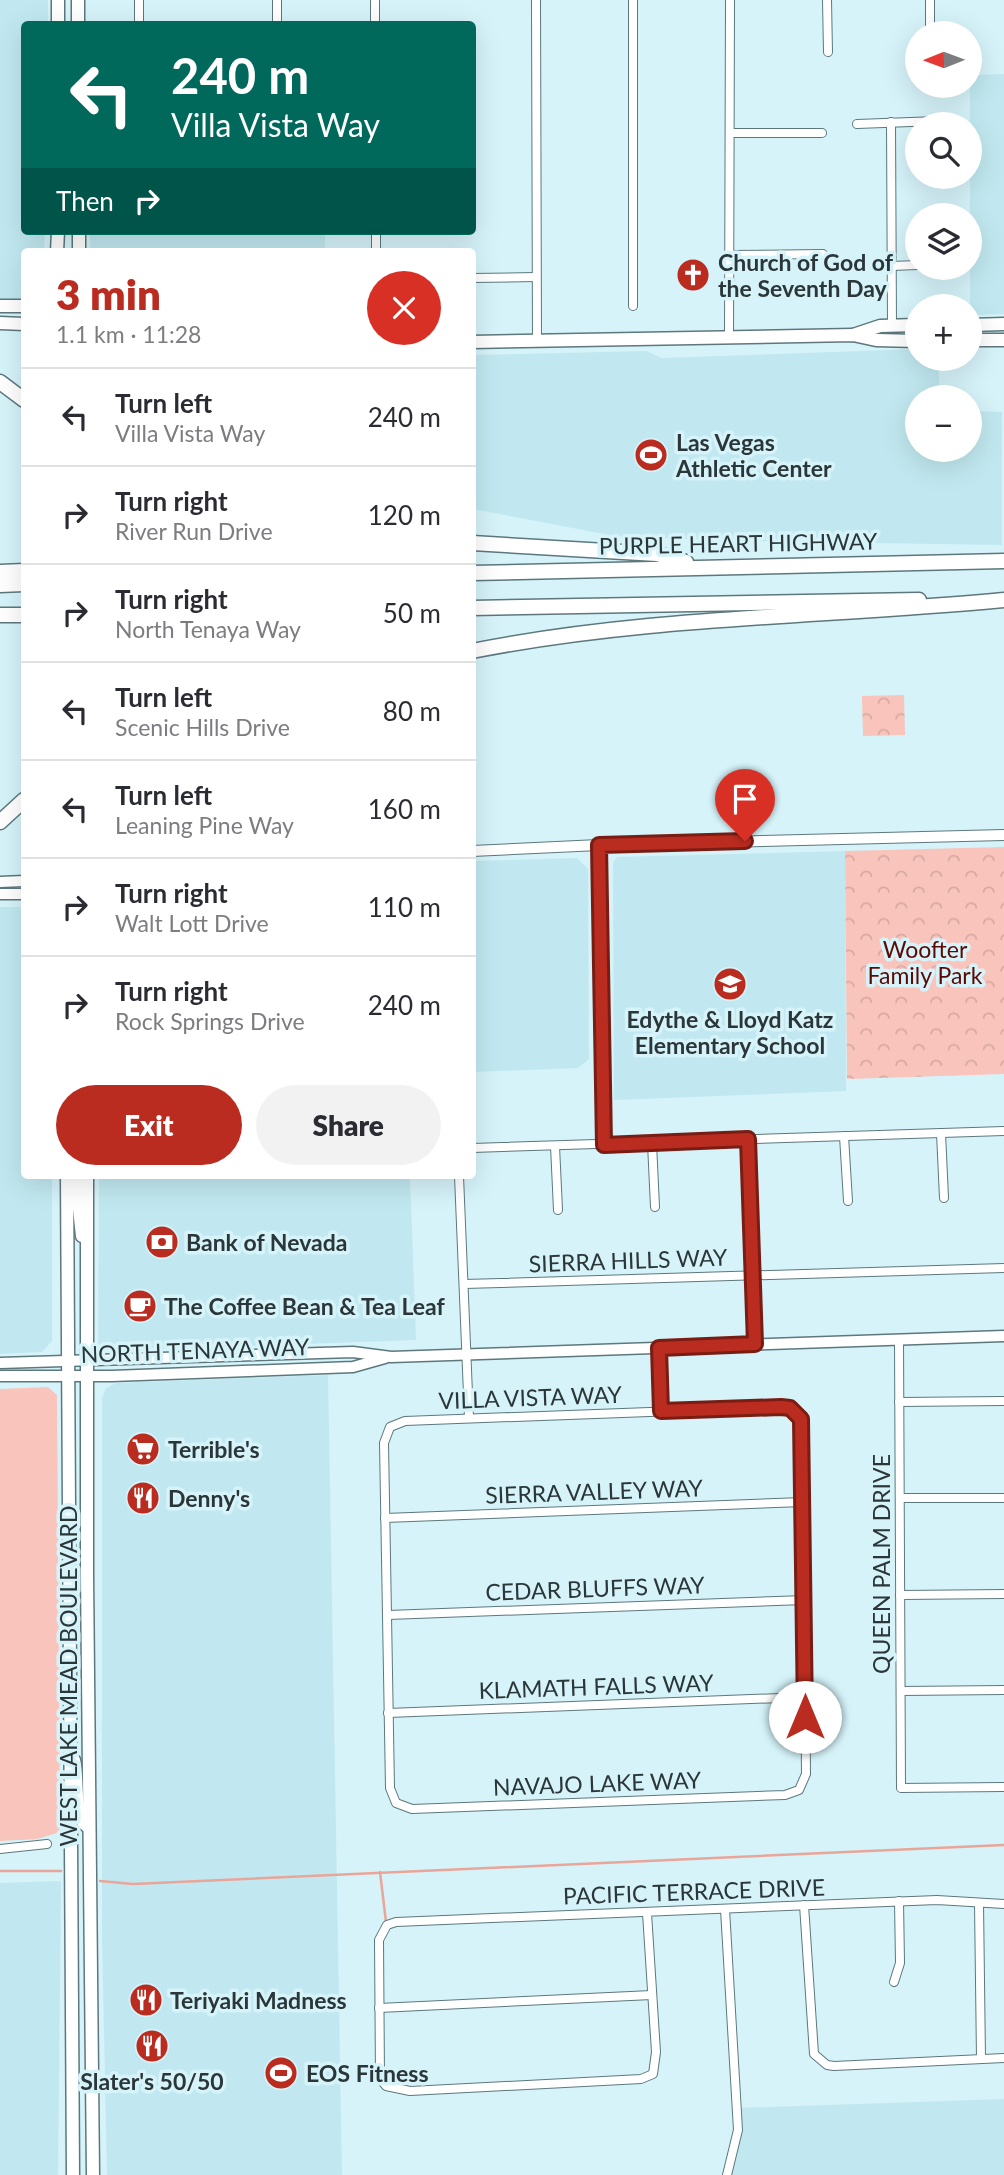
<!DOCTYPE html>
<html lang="en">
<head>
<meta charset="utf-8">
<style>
  :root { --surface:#fff; --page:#f2f2f3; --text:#2b2b33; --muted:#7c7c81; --line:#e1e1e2; --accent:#ba2c1f }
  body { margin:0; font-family:Lato,sans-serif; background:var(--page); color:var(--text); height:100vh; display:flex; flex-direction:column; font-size:26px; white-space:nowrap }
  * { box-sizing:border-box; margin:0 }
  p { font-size:23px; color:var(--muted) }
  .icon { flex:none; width:38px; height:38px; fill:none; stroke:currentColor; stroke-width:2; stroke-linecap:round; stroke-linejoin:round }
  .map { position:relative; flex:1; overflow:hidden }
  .details { position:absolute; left:21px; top:248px; width:455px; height:931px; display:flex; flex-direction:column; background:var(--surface); border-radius:7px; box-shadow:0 7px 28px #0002 }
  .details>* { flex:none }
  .banner { position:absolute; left:21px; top:21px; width:455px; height:214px; border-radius:7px; box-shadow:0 7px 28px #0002; background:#00695c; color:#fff; overflow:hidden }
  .needle { width:46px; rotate:269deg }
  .fabs { position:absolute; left:905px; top:21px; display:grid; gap:14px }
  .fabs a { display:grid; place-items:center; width:77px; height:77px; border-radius:50%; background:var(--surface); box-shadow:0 7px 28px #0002; font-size:35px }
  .pin { position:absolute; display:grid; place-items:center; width:60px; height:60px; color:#fff; margin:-72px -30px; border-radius:50% 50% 50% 0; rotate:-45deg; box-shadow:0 0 7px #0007 }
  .pin .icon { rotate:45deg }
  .me { position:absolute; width:77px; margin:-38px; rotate:0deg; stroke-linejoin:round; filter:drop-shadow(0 0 5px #0008) }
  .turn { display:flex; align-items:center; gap:24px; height:147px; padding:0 35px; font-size:32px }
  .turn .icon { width:91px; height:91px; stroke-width:2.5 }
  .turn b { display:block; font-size:49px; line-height:60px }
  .then { display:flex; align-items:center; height:66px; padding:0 35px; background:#0003; gap:14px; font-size:26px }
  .round { display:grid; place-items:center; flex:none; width:74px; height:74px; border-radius:37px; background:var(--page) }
  .overview { display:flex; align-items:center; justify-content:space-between; height:119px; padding:0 35px }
  h1 { font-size:42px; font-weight:800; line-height:52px; color:var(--accent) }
  .button { display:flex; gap:14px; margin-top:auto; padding:14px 35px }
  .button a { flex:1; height:80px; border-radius:42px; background:var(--accent); color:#fff; font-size:28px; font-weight:800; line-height:80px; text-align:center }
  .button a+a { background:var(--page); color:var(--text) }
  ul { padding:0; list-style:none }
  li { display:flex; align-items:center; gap:21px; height:98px; padding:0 35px; border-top:2px solid var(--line) }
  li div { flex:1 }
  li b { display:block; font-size:26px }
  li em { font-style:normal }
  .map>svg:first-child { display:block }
  .built { fill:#c1e8f0 }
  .park { fill:url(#park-crowns) }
  .garden { fill:#f9c4bb }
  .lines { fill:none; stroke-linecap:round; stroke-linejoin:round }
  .stream { stroke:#eaa599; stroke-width:2.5 }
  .minor-casing { stroke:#5d787d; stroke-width:10 }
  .tertiary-casing { stroke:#5d787d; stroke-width:12 }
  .secondary-casing { stroke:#5d787d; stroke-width:13 }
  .primary-casing { stroke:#5d787d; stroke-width:15 }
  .motorway-casing { stroke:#5d787d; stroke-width:17 }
  .minor { stroke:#fff; stroke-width:8 }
  .tertiary { stroke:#fff; stroke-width:10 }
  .secondary { stroke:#fff; stroke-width:10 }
  .primary { stroke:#fff; stroke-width:12 }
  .motorway { stroke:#fff; stroke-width:14 }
  .route-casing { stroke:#791d14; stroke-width:18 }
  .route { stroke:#ba2c1f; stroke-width:12 }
  .labels { text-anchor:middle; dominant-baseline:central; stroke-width:7; stroke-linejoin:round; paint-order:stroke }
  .poi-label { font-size:23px; font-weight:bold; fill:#2b3639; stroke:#d5f3f9; text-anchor:start }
  .street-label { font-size:23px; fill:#2b3639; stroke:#d5f3f9 }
  .park-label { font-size:23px; fill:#5c0905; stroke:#d5f3f9 }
</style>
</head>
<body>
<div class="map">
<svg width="1004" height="2175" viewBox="0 0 1004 2175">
  <defs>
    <pattern id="park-crowns" width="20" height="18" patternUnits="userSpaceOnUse" patternTransform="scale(1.75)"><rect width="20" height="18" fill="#f9c4bb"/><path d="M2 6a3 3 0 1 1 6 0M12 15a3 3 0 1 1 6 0" fill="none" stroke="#d6a9a2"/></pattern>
  </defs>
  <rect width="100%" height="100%" fill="#d5f3f9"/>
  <g class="built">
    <path d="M0,0h48v24h-24v207h21l-1,21h-20v49h-24z"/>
    <path d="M1004,74v240l-34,1v-240z"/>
    <path d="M89,231h236v21h-234z"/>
    <path d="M917,349v10h21l2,38h-23v53h53v-39l32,1v133l-262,-4 -125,-5 -142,-27v-154l173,-4 16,7z"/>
    <path d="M845,851l1,240 -232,9 -1,-237 4,-6z"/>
    <path d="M577,858l11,11 1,190 -11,9 -105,4v-211z"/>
    <path d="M0,907h24v269h28v165l-10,11 -42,2z"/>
    <path d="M99,1176h311l6,164 -312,11 -6,-6z"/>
    <path d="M328,1375l14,800h-235l-5,-242v-535l4,-10 10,-5z"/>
    <path d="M61,1881l-3,294h-58v-292z"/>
    <path d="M1004,2099v76h-277l10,-67z"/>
  </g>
  <g class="park">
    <path d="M904,695l1,40 -42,1 -1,-40z"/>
    <path d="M1004,847v227l-157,5 -2,-228z"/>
  </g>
  <path class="garden" d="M48,1387l9,8 3,437 -23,7 -37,2v-452z"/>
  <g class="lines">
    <g class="stream">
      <path d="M0,1871h61"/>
      <path d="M380,1872l6,50"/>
      <path d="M100,1881l33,3 871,-39"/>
    </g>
    <defs>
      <g id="minor">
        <path d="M139,0v24"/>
        <path d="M375,0v24"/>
        <path d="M536,0l1,341"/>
        <path d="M827,0l1,52"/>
        <path d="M277,24v-24"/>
        <path d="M930,33v-33"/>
        <path d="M891,122l1,204"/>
        <path d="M857,124l81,-3 11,3"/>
        <path d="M730,133h92"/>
        <path d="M376,231v21"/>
        <path d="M730,255l93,-1"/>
        <path d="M892,266l25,-1"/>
        <path d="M472,278l64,-1"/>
        <path d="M633,306v-306"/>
        <path d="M729,337l1,-337"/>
        <path d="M599,845l5,300"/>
        <path d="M941,1133l3,65"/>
        <path d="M844,1136l4,65"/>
        <path d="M748,1139l7,205"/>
        <path d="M652,1143l3,64"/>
        <path d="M555,1146l3,64"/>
        <path d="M472,1148l532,-17"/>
        <path d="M459,1176l10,242"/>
        <path d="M464,1284l540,-16"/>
        <path d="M899,1339l2,449 103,-1"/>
        <path d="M659,1348l2,63"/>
        <path d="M899,1402l105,-1"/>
        <path d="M781,1407l17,7 5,14 3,346 -7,16 -14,5 -373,14 -16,-6 -6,-15 -6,-345 6,-16 15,-6z"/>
        <path d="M900,1498h104"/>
        <path d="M385,1518l418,-16"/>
        <path d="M900,1595l104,-1"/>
        <path d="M388,1615l417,-15"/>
        <path d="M901,1691l103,-1"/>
        <path d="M388,1713l417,-16"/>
        <path d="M0,1849l47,-5"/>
        <path d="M979,1903l2,156"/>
        <path d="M804,1905l10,149 13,11 7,1 170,-8"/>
        <path d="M725,1909l13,221 -11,45"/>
        <path d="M647,1913l9,139 -3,22 -12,5 -231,12 -24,-5 -6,-7 -1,-139 8,-15 9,-3 541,-22 67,4"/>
        <path d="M894,1982l6,-19 -1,-62"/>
        <path d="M379,2008l273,-13"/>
      </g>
      <path id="tertiary" d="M472,851l127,-6 405,-10"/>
      <g id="secondary">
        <path d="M0,882l24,-1"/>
        <path d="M0,894h24"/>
        <path d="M0,1363l353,-11 38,5 613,-21"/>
        <path d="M0,1376h112l241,-9 32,-9"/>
      </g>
      <g id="primary">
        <path d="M78,0v24"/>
        <path d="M58,24v-24"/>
        <path d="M79,231v21"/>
        <path d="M57,252l1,-21"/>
        <path d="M0,306h24"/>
        <path d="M0,323l24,1"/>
        <path d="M970,325l34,-1"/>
        <path d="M853,335l27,-9 37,-1"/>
        <path d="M970,340h34"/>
        <path d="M472,342l381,-7 23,5 41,1"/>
        <path d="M67,1176l6,999"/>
        <path d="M70,1176l6,5 6,55"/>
        <path d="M87,1176v399l6,600"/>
        <path d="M74,1760c5,18 -2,57 15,68"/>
      </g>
      <g id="motorway">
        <path d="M0,382l24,18"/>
        <path d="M472,543l185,11 29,8"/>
        <path d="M0,572l24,-1"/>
        <path d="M472,573l532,-12"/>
        <path d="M0,585l24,-1"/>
        <path d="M472,608l447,-8"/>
        <path d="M0,615h24"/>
        <path d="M472,651c176,-35 355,-34 532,-51"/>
        <path d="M0,822l24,-22"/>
      </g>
    </defs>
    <use href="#minor" class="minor-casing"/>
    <use href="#tertiary" class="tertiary-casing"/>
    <use href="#secondary" class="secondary-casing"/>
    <use href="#primary" class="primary-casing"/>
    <use href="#motorway" class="motorway-casing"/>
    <use href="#minor" class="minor"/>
    <use href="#tertiary" class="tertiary"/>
    <use href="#secondary" class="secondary"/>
    <use href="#primary" class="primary"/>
    <use href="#motorway" class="motorway"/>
  </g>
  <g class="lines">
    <defs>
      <path id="route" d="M745,841l-146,4 5,300 144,-6 7,205 -96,4 2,63 120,-4 9,1 11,11 4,298"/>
    </defs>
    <use href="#route" class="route-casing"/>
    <use href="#route" class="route"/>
  </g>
  <defs>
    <symbol id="church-disc" viewBox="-11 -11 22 22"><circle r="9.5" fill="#ba2c1f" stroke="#d5f3f9"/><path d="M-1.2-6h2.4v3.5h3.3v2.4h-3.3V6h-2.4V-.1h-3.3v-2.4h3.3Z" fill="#fff"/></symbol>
    <symbol id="stadium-disc" viewBox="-11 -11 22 22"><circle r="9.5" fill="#ba2c1f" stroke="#d5f3f9"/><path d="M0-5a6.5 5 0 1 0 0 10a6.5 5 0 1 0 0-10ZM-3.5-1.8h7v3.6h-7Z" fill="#fff"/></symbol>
    <symbol id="school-disc" viewBox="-11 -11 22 22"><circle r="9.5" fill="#ba2c1f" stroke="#d5f3f9"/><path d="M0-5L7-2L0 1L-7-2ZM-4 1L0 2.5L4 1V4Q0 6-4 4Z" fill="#fff"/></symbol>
    <symbol id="bank-disc" viewBox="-11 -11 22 22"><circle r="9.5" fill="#ba2c1f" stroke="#d5f3f9"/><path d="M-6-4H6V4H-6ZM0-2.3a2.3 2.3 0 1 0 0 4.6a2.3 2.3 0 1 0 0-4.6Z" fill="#fff"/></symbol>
    <symbol id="cafe-disc" viewBox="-11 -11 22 22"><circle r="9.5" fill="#ba2c1f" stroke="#d5f3f9"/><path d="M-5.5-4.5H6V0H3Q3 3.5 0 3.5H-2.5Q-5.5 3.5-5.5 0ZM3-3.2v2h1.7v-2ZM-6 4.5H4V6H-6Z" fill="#fff"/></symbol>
    <symbol id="supermarket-disc" viewBox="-11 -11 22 22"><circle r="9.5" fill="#ba2c1f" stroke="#d5f3f9"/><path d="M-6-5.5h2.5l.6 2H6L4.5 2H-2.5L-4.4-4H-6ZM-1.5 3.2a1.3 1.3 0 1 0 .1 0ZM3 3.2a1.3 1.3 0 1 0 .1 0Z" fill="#fff"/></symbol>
    <symbol id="restaurant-disc" viewBox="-11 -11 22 22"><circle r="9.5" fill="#ba2c1f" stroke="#d5f3f9"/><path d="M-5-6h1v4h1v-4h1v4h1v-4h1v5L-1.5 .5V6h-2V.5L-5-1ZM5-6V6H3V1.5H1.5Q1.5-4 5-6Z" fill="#fff"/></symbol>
  </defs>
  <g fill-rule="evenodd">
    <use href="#church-disc" x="674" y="256" width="38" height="38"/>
    <use href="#stadium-disc" x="632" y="436" width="38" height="38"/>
    <use href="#school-disc" x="711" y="965" width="38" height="38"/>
    <use href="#bank-disc" x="143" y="1223" width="38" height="38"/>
    <use href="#cafe-disc" x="121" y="1287" width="38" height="38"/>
    <use href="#supermarket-disc" x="124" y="1430" width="38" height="38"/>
    <use href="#restaurant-disc" x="124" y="1479" width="38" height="38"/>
    <use href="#restaurant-disc" x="127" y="1981" width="38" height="38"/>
    <use href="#restaurant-disc" x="133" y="2027" width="38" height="38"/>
    <use href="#stadium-disc" x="262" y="2054" width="38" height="38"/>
  </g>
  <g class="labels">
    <g class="poi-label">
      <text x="718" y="262">Church of God of<tspan x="718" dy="26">the Seventh Day</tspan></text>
      <text x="676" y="442">Las Vegas<tspan x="676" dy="26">Athletic Center</tspan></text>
      <text x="730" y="1019" text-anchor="middle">Edythe &amp; Lloyd Katz<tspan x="730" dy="26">Elementary School</tspan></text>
      <text x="186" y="1242">Bank of Nevada</text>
      <text x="164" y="1306">The Coffee Bean &amp; Tea Leaf</text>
      <text x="168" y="1449">Terrible's</text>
      <text x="168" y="1498">Denny's</text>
      <text x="170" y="2000">Teriyaki Madness</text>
      <text x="306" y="2073">EOS Fitness</text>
      <text x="152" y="2081" text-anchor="middle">Slater's 50/50</text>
    </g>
    <g class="street-label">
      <text transform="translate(738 543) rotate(-1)">PURPLE HEART HIGHWAY</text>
      <text transform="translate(628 1260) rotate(-2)">SIERRA HILLS WAY</text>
      <text transform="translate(195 1350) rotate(-2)">NORTH TENAYA WAY</text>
      <text transform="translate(530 1397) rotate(-2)">VILLA VISTA WAY</text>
      <text transform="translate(594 1491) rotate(-2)">SIERRA VALLEY WAY</text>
      <text transform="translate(881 1564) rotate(-90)">QUEEN PALM DRIVE</text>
      <text transform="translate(595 1588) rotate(-2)">CEDAR BLUFFS WAY</text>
      <text transform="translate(68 1676) rotate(-90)">WEST LAKE MEAD BOULEVARD</text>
      <text transform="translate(596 1686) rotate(-2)">KLAMATH FALLS WAY</text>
      <text transform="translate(597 1783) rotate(-2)">NAVAJO LAKE WAY</text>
      <text transform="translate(694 1891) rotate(-2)">PACIFIC TERRACE DRIVE</text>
    </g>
    <g class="park-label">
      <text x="925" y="949">Woofter<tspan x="925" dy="26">Family Park</tspan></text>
    </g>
  </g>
</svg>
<div class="fabs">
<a><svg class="needle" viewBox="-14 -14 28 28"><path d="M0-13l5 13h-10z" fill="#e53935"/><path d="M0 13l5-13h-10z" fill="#7c7c81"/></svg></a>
<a><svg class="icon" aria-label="search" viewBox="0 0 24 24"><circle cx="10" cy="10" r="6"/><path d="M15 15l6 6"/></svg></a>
<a><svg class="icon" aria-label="layers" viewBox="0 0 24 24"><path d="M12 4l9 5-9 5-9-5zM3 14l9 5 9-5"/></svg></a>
<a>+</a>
<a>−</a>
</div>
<div class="pin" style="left:745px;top:841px;background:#d93025"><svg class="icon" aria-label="arrive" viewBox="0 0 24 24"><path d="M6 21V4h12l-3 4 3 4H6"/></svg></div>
<svg class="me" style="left:805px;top:1717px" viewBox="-20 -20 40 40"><circle r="19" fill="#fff"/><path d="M0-13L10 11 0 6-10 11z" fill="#ba2c1f"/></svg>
<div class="banner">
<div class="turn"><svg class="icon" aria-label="left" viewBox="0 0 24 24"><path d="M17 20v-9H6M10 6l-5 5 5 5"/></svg><div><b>240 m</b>Villa Vista Way</div></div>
<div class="then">Then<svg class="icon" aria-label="right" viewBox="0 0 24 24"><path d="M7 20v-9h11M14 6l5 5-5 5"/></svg></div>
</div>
<section class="details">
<div class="overview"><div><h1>3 min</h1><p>1.1 km · 11:28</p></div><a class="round" style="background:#d93025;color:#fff"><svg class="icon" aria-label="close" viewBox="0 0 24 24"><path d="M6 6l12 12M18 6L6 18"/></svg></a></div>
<ul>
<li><svg class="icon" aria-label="left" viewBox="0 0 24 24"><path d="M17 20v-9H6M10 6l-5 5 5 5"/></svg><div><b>Turn left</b><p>Villa Vista Way</p></div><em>240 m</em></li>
<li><svg class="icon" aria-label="right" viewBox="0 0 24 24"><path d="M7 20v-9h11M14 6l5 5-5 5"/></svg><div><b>Turn right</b><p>River Run Drive</p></div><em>120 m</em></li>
<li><svg class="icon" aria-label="right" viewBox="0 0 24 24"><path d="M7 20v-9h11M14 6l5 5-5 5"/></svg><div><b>Turn right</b><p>North Tenaya Way</p></div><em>50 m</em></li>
<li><svg class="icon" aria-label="left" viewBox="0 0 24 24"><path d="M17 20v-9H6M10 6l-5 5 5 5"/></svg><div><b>Turn left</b><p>Scenic Hills Drive</p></div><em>80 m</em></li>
<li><svg class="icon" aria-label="left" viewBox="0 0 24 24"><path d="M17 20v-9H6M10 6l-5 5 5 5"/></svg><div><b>Turn left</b><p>Leaning Pine Way</p></div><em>160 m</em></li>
<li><svg class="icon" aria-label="right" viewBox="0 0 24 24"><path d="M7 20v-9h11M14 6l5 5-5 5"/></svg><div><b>Turn right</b><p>Walt Lott Drive</p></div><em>110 m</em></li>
<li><svg class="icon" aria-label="right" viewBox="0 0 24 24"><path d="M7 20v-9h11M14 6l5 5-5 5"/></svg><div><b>Turn right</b><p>Rock Springs Drive</p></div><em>240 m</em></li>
</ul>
<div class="button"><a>Exit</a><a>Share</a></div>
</section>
</div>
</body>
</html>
